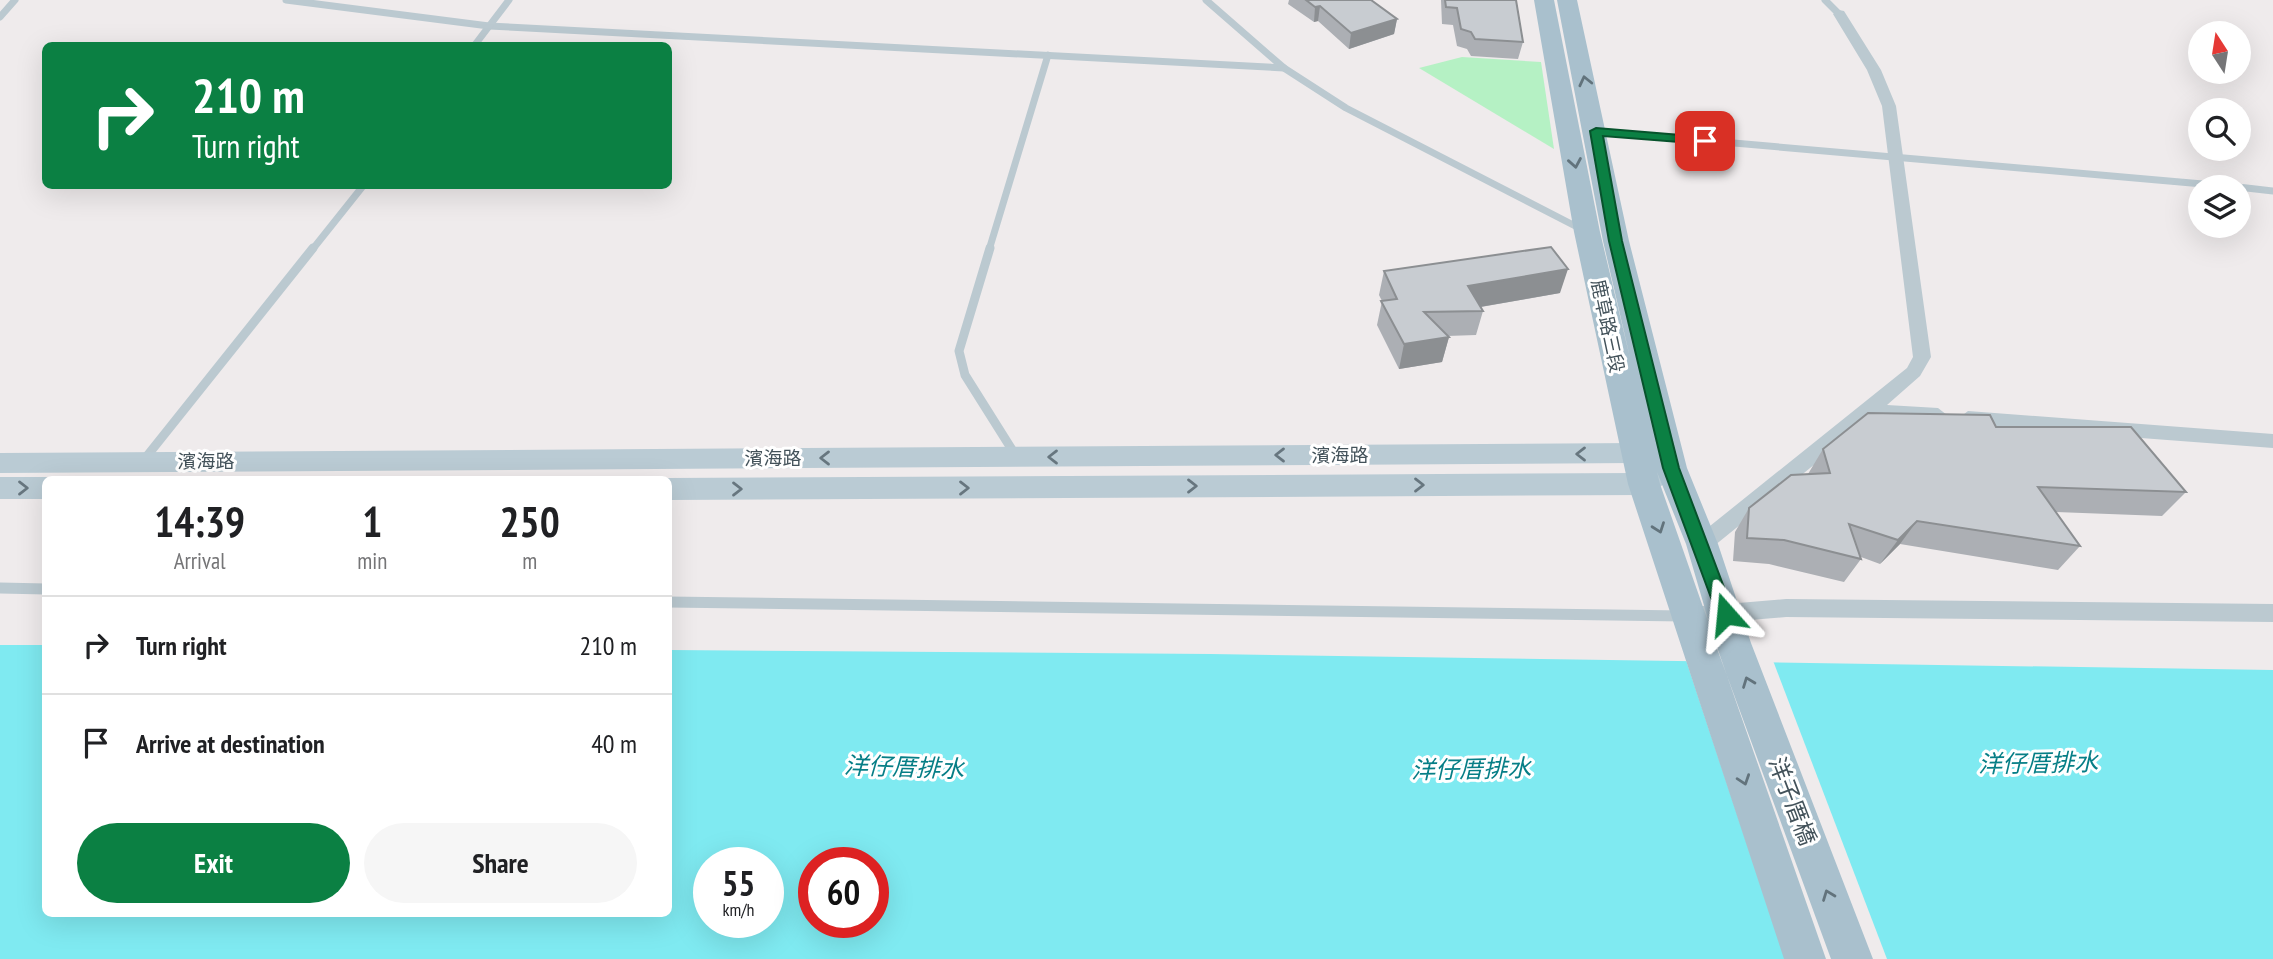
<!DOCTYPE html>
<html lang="en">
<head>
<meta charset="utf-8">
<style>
  :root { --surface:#fff; --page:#f6f6f6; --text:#202124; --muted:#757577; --line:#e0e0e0; --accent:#0b8043 }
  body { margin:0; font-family:"PT Sans Narrow","Noto Sans TC",sans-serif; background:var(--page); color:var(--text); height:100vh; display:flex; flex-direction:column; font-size:26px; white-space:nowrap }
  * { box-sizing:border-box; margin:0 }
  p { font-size:23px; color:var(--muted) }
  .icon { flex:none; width:38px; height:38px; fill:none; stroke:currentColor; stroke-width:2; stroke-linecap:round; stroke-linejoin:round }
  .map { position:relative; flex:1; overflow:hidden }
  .drawer { position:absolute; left:42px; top:476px; width:630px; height:441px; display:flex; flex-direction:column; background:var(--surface); border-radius:10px; box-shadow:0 7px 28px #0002 }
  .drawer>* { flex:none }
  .guide { position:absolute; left:42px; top:42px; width:630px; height:147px; border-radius:10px; box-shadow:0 7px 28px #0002; background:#0b8043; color:#fff; overflow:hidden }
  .needle { width:46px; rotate:348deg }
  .buttons { position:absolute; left:2188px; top:21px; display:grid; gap:14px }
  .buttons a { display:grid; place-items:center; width:63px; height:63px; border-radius:50%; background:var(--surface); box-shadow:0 7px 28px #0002; font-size:35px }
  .speed { position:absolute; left:693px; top:847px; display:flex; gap:14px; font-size:35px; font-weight:700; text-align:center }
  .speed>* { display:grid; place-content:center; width:91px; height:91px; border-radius:50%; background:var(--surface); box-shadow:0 7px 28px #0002; line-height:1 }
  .speed small { font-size:18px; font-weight:400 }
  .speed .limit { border:10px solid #d22; background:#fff; color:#111 }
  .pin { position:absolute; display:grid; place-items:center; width:60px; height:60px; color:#fff; margin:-30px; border-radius:14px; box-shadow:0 4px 10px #0006 }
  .me { position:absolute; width:77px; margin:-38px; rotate:342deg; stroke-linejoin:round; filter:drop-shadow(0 0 5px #0008) }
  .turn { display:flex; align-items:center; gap:24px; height:147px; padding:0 35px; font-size:32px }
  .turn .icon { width:91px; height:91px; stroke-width:2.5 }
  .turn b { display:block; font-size:49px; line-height:60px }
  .eta { display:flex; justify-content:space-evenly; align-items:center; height:119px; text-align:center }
  .eta b { font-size:42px; font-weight:600; line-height:49px }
  .cta { display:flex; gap:14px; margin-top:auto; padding:14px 35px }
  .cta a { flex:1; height:80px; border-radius:42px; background:var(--accent); color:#fff; font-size:28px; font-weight:600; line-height:80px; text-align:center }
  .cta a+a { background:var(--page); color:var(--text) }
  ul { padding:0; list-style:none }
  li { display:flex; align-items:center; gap:21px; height:98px; padding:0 35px; border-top:2px solid var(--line) }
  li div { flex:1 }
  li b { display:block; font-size:26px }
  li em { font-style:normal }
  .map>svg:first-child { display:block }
  .green { fill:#b5f1c4 }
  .water { fill:#7feaf1; fill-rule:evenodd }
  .pier { fill:#efebec }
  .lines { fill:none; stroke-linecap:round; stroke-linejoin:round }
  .lane-far2 { stroke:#bbc9d0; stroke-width:7 }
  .lane-far1 { stroke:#bbc9d0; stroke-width:9 }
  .lane { stroke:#bbc9d0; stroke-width:11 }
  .street { fill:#bbc9d0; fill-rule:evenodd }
  .secondary { fill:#bacbd4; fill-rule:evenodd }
  .primary { fill:#a9c0cd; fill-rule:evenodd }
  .wall { fill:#acafb4 }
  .shaded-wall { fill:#8c8f92 }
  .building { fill:#c8ccd1; stroke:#8c8f92; stroke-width:2 }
  .oneway { stroke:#62737c }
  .oneway2 { stroke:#67767f }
  .route { fill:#0b8043; stroke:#07532c; stroke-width:2 }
  .labels { text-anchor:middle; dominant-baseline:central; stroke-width:6; stroke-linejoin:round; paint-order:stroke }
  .street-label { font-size:19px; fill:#43525a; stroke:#fff }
  .near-street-label { font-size:23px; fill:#43525a; stroke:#fff }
  .near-water-label { font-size:24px; font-style:italic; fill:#067e86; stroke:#fff }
</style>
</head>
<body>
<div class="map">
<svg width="2273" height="959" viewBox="0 0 2273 959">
  <rect width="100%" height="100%" fill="#efebec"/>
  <path class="green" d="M1462,57l79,5 13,87 -135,-81z"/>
  <path class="water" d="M0,645h45l1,269h622l1,-264 542,4 1062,16v289h-2273zM709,863h59v59h-59zM814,863h59v59h-59z"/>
  <path class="pier" d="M1685,657l87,1 115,301h-102z"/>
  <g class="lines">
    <g class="lane-far2">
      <path d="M286,0l203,26 795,42"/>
      <path d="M1206,0l78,68 62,40 237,122"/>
      <path d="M1825,0l14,14"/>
      <path d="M0,17l15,-17"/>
      <path d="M474,46l35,-46"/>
      <path d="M1596,131l641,56"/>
      <path d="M2238,187l35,4"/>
      <path d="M312,250l51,-64"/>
      <path d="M989,250l59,-195"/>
    </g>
    <g class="lane-far1">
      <path d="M990,248l-31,103 6,24 51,81"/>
      <path d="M143,461l170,-213"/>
    </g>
    <g class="lane">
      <path d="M0,588l46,1"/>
      <path d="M668,602l1015,14"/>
    </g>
    <g class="street">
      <path d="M1839,10l5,1 37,59 15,36 35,251 -11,19 -33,29 51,3 9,7 -9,7 -65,-5 -164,133h-14l-3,-6 3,-6 212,-170 6,-11 -31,-251 -15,-36 -34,-56z"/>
      <path d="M1968,411l305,23v14l-305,-23 -9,-7z"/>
      <path d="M1786,599l487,5v18l-487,-5 -95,8 -7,-3 -4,-6 4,-6 7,-3z"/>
    </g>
    <g class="secondary">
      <path d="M1636,443l33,13 9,16 -4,7 -30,16 -976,5v-20h-4l4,-2 971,-5 8,-4 -14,-6 -1633,10v-20z"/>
      <path d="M0,477h46l7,3h-7v19h-46z"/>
    </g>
    <path class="primary" d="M1534,0h20l46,232 31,130 -28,-121 -46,-241h20l52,241 58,227 31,76 33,99 122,316h-42l-116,-316 -29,-99 -29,-72 3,12 166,475h-42l-156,-475 -54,-252z"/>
  </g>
  <g class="wall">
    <path d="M1289,0h82l26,19 -3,15 -45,15 -31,-28 -4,1 -26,-18z"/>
    <path d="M1441,0h75l7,42 -5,17 -47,-3 -4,-7 -10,-3 -4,-21 -11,-1z"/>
    <path d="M1384,271l176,22 -79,14 2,4 -7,24 -29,1 2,1 -7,25 -43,7 -22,-44 5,-24 -3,-6z"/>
    <path d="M1996,427l190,65 -24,24 -106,-4 24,34 -22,24 -158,-26 -20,20 -19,-7v2l-17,23 -75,-18 -36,-3 2,-29 14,-24 59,-34 15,-25z"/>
  </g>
  <g class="shaded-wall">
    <path d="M1320,6l-2,15 -4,1 1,-15z"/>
    <path d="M1397,19l-3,15 -45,15 2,-16z"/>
    <path d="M1568,269l-8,24 -98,17 6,-24z"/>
    <path d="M1449,337l-7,25 -43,7 5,-25z"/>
    <path d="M1917,521l-17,23 -20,20 18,-24z"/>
  </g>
  <g class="building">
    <path d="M1306,0h65l26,19 -46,14 -31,-27 -5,1z"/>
    <path d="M1445,0h71l7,42 -48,-3 -4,-7 -10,-3 -4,-21 -11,-1z"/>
    <path d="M1551,247l17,22 -100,17 15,25 -59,1 25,25 -45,7 -23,-43 16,-2 -13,-28z"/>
    <path d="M1868,413l122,2 6,12h135l55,65 -148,-5 42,59 -163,-25 -19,19 -49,-16 12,35 -77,-19 -37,-2 2,-30 42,-33 39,-2 -7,-24z"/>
  </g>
  <defs><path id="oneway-chevron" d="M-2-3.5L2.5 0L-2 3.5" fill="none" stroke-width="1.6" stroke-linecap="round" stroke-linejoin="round" transform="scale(1.75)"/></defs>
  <g class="oneway">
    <use href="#oneway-chevron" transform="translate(1585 81) rotate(-103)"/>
    <use href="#oneway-chevron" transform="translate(1575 163) rotate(80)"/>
    <use href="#oneway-chevron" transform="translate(1659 528) rotate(70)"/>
    <use href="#oneway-chevron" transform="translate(1748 682) rotate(-111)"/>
    <use href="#oneway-chevron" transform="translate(1744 780) rotate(71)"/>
    <use href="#oneway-chevron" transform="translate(1828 895) rotate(-111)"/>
  </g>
  <g class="oneway2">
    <use href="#oneway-chevron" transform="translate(1581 454) rotate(180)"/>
    <use href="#oneway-chevron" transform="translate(1280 455) rotate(180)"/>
    <use href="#oneway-chevron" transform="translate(1053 457) rotate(180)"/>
    <use href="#oneway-chevron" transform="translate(825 458) rotate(180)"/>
    <use href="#oneway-chevron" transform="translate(1419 485)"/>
    <use href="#oneway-chevron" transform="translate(1192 486)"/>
    <use href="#oneway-chevron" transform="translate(23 488)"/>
    <use href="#oneway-chevron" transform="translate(964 488)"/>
    <use href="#oneway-chevron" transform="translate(737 489)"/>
  </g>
  <path class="route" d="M1596,128l109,9 6,4 -6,3 -102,-8 19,105 57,227 55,146 -8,7 -9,-7 -54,-146 -54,-227 -19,-110z"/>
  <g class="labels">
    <g class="street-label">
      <text transform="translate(1608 326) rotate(78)">鹿草路三段</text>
      <text x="1340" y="455">濱海路</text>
      <text x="773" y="458">濱海路</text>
      <text x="206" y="461">濱海路</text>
    </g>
    <g class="near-street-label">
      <text transform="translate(1793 801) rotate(69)">洋子厝橋</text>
    </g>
    <g class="near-water-label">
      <text transform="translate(2038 763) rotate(-1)">洋仔厝排水</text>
      <text transform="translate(904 767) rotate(2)">洋仔厝排水</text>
      <text transform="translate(1471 769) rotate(-1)">洋仔厝排水</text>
    </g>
  </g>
</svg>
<div class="buttons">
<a><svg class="needle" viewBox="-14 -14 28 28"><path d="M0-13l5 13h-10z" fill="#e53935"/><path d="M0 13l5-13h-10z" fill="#757577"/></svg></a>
<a><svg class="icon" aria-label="search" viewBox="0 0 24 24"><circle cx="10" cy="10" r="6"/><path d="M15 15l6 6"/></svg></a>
<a><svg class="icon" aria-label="layers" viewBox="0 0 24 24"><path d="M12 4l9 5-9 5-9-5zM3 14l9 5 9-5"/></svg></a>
</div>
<div class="speed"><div>55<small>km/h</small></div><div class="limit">60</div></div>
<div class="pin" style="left:1705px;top:141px;background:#d93025"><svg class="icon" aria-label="arrive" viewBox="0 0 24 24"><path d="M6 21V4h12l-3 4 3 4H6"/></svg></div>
<svg class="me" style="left:1726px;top:614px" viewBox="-20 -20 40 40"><path d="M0-17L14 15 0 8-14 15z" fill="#0b8043" stroke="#fff" stroke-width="4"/></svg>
<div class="guide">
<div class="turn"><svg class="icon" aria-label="right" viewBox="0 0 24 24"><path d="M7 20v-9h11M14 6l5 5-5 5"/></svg><div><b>210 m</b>Turn right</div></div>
</div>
<section class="drawer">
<div class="eta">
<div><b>14:39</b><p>Arrival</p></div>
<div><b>1</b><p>min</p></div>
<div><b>250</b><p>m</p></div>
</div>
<ul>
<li><svg class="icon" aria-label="right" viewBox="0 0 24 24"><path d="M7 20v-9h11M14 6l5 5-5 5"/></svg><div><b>Turn right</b></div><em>210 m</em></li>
<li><svg class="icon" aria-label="arrive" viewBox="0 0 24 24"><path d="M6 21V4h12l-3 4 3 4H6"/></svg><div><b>Arrive at destination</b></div><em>40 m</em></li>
</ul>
<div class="cta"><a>Exit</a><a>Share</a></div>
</section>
</div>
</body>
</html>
